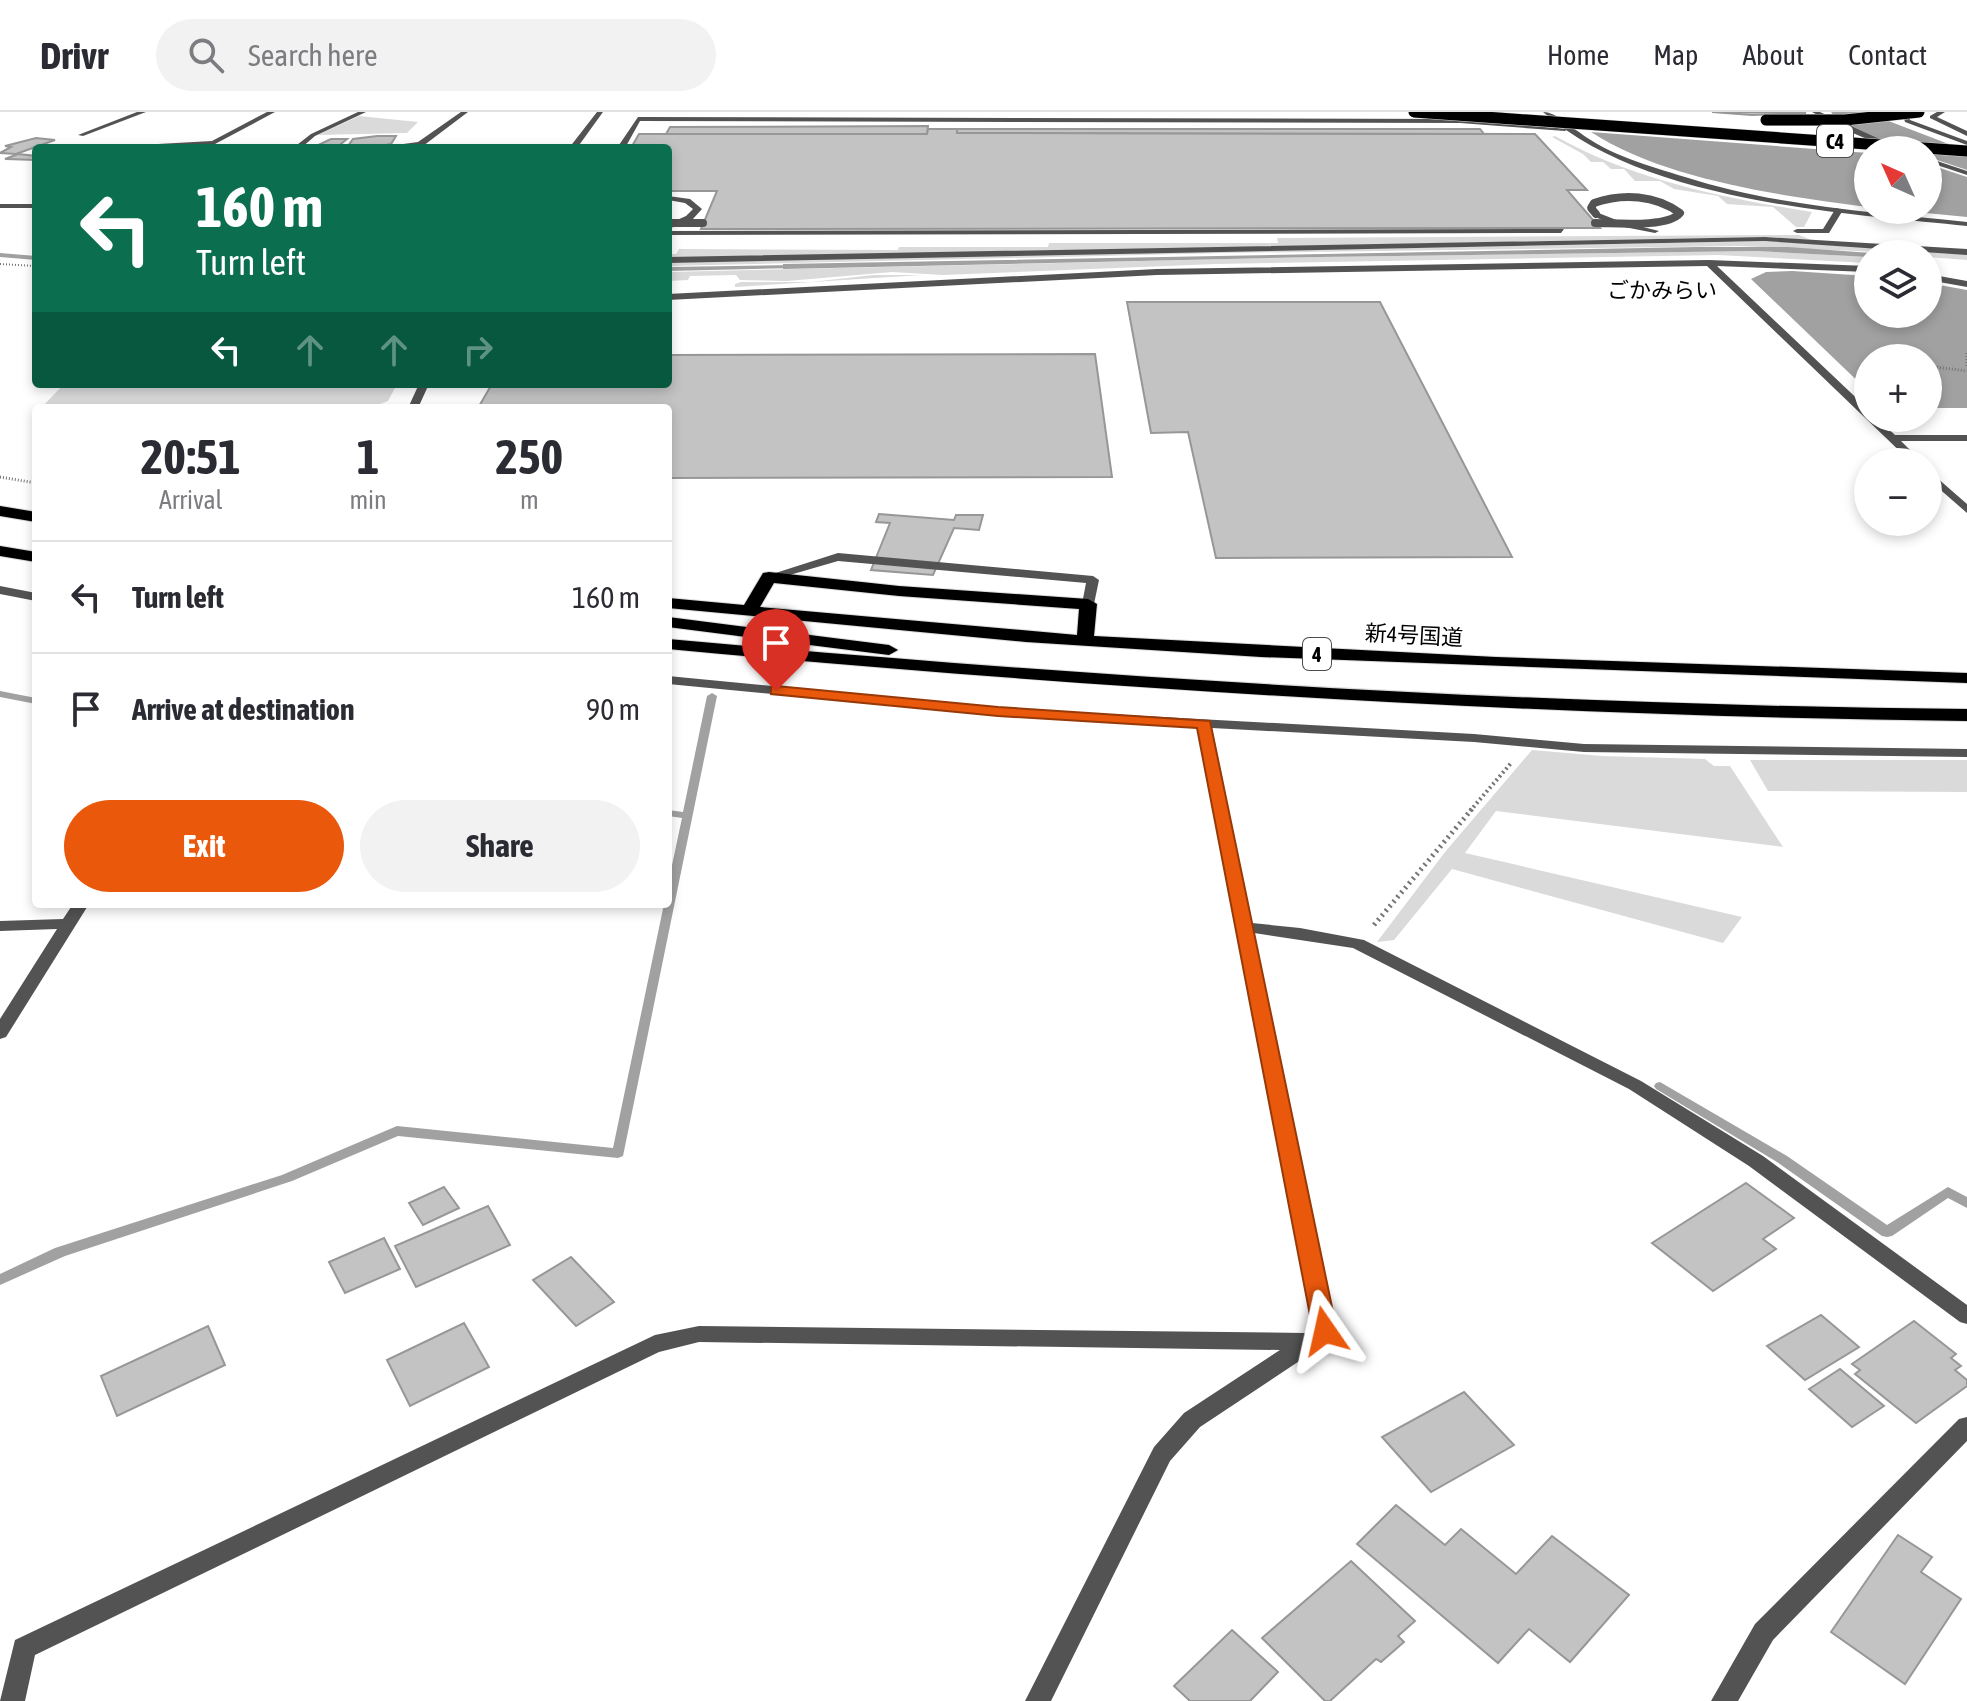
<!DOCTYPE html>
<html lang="en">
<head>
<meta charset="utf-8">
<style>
  :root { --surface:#fff; --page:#f2f2f3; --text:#2b2b33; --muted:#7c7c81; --line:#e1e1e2; --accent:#ea580c }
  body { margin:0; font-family:"Asap Condensed","Noto Sans JP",sans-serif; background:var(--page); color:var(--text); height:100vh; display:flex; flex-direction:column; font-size:30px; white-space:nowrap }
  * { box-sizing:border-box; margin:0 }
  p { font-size:26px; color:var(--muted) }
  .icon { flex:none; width:44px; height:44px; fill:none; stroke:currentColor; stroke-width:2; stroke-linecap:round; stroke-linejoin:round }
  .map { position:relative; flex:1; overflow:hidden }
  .sheet { position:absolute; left:32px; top:292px; width:640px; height:504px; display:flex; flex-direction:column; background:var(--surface); border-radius:8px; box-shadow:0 4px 12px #0003 }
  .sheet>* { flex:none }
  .guide { position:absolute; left:32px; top:32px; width:640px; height:244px; border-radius:8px; box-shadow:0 4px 12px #0003; background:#0b6e4f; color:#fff; overflow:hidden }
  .needle { width:52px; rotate:315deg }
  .fabs { position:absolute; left:1854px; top:24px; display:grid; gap:16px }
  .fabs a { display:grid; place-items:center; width:88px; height:88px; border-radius:50%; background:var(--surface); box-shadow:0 4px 12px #0003; font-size:40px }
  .pin { position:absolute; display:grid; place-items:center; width:68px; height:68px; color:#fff; margin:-82px -34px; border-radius:50% 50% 50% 0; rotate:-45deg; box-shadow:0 0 8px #0007 }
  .pin .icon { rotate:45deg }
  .me { position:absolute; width:88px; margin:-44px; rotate:349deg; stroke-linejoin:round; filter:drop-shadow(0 0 6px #0008) }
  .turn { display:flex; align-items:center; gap:28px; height:168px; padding:0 32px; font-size:36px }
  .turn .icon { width:104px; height:104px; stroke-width:2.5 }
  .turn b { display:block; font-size:56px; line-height:68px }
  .lanes { display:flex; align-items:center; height:76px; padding:0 32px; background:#0003; justify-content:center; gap:40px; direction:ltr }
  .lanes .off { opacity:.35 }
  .eta { display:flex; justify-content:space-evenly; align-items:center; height:136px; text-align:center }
  .eta b { font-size:48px; font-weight:700; line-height:56px }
  .action { display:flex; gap:16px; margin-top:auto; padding:16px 32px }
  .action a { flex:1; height:92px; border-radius:48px; background:var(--accent); color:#fff; font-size:32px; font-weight:700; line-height:92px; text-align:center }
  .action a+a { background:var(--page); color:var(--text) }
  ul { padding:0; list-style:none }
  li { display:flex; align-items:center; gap:24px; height:112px; padding:0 32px; border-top:2px solid var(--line) }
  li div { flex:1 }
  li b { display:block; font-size:30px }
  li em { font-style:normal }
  header { display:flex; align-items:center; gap:48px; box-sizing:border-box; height:112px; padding:0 40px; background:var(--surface); border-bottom:2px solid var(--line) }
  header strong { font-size:38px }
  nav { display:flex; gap:44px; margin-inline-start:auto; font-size:28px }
  .search { width:560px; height:72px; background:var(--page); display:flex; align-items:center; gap:20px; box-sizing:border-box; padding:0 28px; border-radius:44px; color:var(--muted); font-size:30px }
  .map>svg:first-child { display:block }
  .green { fill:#dadada }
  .water { fill:#a1a1a1 }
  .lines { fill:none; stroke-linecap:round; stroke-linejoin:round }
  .stream { fill:#a1a1a1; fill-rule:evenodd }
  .river { fill:#a1a1a1; fill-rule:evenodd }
  .building { fill:#c3c3c3; stroke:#979797; stroke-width:2 }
  .trunk-casing { stroke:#dbdbdb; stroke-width:2 }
  .path-far3 { stroke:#757575; stroke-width:2; stroke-dasharray:1 2; stroke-linecap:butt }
  .path-far2 { stroke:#757575; stroke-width:3; stroke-dasharray:1 2; stroke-linecap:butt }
  .path-far1 { stroke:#757575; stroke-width:4; stroke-dasharray:2 3; stroke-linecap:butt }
  .path { stroke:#757575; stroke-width:5; stroke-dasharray:2 4; stroke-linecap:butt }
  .service { fill:#535353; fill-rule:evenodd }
  .minor { fill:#535353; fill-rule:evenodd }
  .tertiary { fill:#535353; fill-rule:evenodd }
  .trunk { fill:#000; fill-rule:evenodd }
  .motorway-bridge-casing { stroke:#dbdbdb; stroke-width:12; stroke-linecap:butt }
  .service-bridge { stroke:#535353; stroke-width:8 }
  .motorway-bridge { stroke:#000; stroke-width:11 }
  .route { fill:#ea580c; stroke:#983908; stroke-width:2 }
  .labels { text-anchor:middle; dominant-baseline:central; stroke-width:6; stroke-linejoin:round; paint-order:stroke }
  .shield { fill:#fff; stroke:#4c4c4c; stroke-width:2 }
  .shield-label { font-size:20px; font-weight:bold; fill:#000 }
  .far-quarter-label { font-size:22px; fill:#000; stroke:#fff }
  .street-label { font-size:22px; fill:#000; stroke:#fff }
</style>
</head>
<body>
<header>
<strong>Drivr</strong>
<div class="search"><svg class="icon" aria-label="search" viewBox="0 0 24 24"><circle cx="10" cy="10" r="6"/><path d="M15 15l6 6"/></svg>Search here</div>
<nav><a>Home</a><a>Map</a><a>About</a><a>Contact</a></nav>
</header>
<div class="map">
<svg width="1967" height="1589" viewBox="0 0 1967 1589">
  <rect width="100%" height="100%" fill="#fff"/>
  <g class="green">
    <path d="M359,4l59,6 -11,11 -89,2z"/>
    <path d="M1555,24c78,44 169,62 257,76l-8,15h-8l-23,-20 -46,-3 -9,-8 -44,-7 -14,-8h-25l-11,-12h-13l-8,-7h-12l-8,-8 -31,-17z"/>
    <path d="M1799,123l12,5 -49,-3 -1094,21v-4h8l3,-5 219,1 1,-3h149l1,-4h229l-1,-5z"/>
    <path d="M1771,129l196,13v6l-39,-3v-3l-190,-8 -513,7 -557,13v-4z"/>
    <path d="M1756,139l112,6v6l-150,-8 -502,9 -273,11 -51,-3 -105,9 -47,-1 -4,-5 -46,1 -2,4 -20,1v-9l652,-15z"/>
    <path d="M873,163h49l-187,12v-3l6,-2h70z"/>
    <path d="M64,272h333l-9,17 -18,7h-329z"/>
    <path d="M1532,638l70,6 103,3 9,7h16l53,81 -287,-36 -31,42 277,64 -19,26 -271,-74 -58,71 -17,2 68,-90z"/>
    <path d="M1750,648h217v32l-199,-1z"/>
  </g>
  <g class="water">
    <path d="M1591,20l277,21v54c-86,-11 -203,-27 -277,-75z"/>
    <path d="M1928,52l39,13v40l-72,-7h33z"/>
    <path d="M1697,135h91l97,7h-17v3l-112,-6 -436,6 -537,12v-5z"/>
    <path d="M1792,159l76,5v38h60v-31l39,7v118h-39v-50h-60v33l-117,-112 15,-7z"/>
  </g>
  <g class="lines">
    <g class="stream">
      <path d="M0,141l36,3v4l-36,-3z"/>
      <path d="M797,153v2l-2,1 -127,3v-4z"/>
      <path d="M0,579l36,7v6l-36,-7z"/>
      <path d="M712,581l5,3 -94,460 -5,2 -220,-22 -106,45 -227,75 -65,29v-11l55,-26 227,-73 115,-49 216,22 51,-244h4v-20l14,-66 -14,-2v-6l15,2 24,-116z"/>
      <path d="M1660,970l127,74 100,69 61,-38 19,10v11l-19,-10 -56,38 -5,1 -5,-1 -105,-74 -121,-73 -2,-3 2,-3z"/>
    </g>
    <path class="river" d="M1831,0h34l102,39v19l-39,-13v-7c-25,0 -82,-16 -97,-38z"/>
  </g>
  <g class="building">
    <path d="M1712,0h91l3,1 -54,2z"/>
    <path d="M928,14l-1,8h-261l4,-7z"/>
    <path d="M928,17h29v4l578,1 52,56h-20l33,38 -899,1 16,-38h-49v-43h-37l8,-14h288z"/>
    <path d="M957,17h523l4,5 -527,-1z"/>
    <path d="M377,24h19l-5,8 -10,2h-33l5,-7z"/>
    <path d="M36,26l19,2 -39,14 -16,-1 11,-6 -6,-1z"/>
    <path d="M331,27h16l-11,9h-24z"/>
    <path d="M18,42l18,2v4l-31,-1z"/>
    <path d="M1127,190h253l132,255 -296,1 -28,-126 -37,1z"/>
    <path d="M1095,242l17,123 -444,1v-70h-190l14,-24h176v-29z"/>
    <path d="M879,402l75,6 2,-5h27l-4,15 -25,-2 -21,47 -62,-5 19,-47 -14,-1z"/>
    <path d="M1746,1071l48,35 -31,21 13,10 -63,42 -61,-48z"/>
    <path d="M444,1075l15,21 -36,17 -14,-22z"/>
    <path d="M488,1094l22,39 -94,42 -21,-41z"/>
    <path d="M384,1126l16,31 -55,24 -16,-31z"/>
    <path d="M571,1145l43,45 -38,24 -43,-46z"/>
    <path d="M1821,1203l38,32 -54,33 -38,-34z"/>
    <path d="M1914,1209l42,33 -5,4 10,8 -6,4 12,10v6l-51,37 -61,-49 5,-4 -8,-6z"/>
    <path d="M464,1211l25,44 -79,39 -23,-46z"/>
    <path d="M208,1214l17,39 -108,51 -16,-40z"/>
    <path d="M1840,1257l44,37 -32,21 -43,-38z"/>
    <path d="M1464,1280l50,53 -83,47 -49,-55z"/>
    <path d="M1396,1393l49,40 16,-16 55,45 36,-38 77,59 -59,67 -41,-33 -31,34 -141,-119z"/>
    <path d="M1898,1423l34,22 -11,15 40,27 -56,85 -74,-52z"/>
    <path d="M1351,1449l64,60 -17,15 6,6 -23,20 -5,-3 -46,42h-5l-63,-63z"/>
    <path d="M1232,1518l46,42 -28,29h-60l-16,-15z"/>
  </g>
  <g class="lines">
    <defs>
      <g id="trunk">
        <path d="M0,394l36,6v10l-36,-6z"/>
        <path d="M0,434l36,6v10l-36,-6z"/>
        <path d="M769,460l130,14 189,13 9,5 -3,32 402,21 471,16v10l-706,-26 -235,-15 -358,-34v-10l76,7 19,-32zM774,471l125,13 180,13 -2,26 -317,-28z"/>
        <path d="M668,505l221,28 9,5 -9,5 -221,-28z"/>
        <path d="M668,527c433,39 865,66 1299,70v12c-434,-5 -866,-32 -1299,-72z"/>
      </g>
    </defs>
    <use href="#trunk" class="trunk-casing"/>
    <path class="path-far3" d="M0,152l36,2"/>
    <g class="path-far2">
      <path d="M1967,241v14"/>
      <path d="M1928,254l39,5"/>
      <path d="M0,365l36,6"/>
    </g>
    <path class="path-far1" d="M1470,699l42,-49"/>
    <path class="path" d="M1374,813l98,-116"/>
    <g class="service">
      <path d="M137,0h9l-63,24 -5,-1z"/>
      <path d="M267,0h8l-60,32 -53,2 -4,-2 54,-3z"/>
      <path d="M358,0h8l-51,24 -14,12h-8l18,-14z"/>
      <path d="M461,0h7l-45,34 -49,2 44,-6z"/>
      <path d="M1937,0h8l-8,5 30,14v5l-37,-18v-2z"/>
      <path d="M638,5l822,2 108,10 -3,2 -105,-8 -820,-2 -15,27h-8z"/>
      <path d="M668,84l22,3 12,10 -10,11 -24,9v-5l18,-8 7,-7 -8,-6 -17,-3z"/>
      <path d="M1836,96l7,2 -14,23h-32l-4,-2 4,-2h26z"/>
      <path d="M1596,100l23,9 40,10 -4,2 -41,-8 -21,-9z"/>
      <path d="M1564,117l-3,4 -893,2v-4z"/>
      <path d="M1765,125l202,12v6l-202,-14 -1097,22v-6z"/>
      <path d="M838,441l255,23 6,4 -5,24 -6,4 -6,-4 4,-21 -248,-22 -69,20 -6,-4z"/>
    </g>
    <g class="minor">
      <path d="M1812,0h8l77,35 -7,2 -44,-19z"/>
      <path d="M1902,0h6l2,8 57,21v4l-62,-23z"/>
      <path d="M1928,46l39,13v4l-39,-13z"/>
      <rect x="0" y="92" width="36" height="4"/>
      <path d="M0,474l36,7v8l-36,-7z"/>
      <path d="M668,564l330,32 476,26 110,10 383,5v8l-383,-5 -110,-10 -262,-14 40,195 48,5 64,12 277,141 122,75 204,149v19l-7,-2 -211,-156 -120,-77 -276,-141 -99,-15 81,398 -16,17 -119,79 -30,34 -119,240h-26l129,-254 30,-34 96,-63 -581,-8 -40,10 -624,303 -10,46h-25l15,-61 640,-305 44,-9 606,7 9,-5 -116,-601 -200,-11 -330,-32z"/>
      <path d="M73,792h16l-83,133 -6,2v-20l57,-90 -57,2v-10l63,-2z"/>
      <path d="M1967,1305v24l-194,199 -35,61h-27l44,-77 204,-205z"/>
    </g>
    <g class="tertiary">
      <path d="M597,0h6l-26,36h-8z"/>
      <path d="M1543,0c13,0 25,13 36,20 30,23 70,34 106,45 90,29 188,35 282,45v4c-129,-13 -324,-25 -424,-114z"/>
      <path d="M1709,148l159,6v6l-151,-6 151,143v9h9l18,17h72v6h-66l21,21h-11l-204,-196 -550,9 -489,25v-6l489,-25z"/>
      <path d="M1928,162l39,7v6l-39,-7z"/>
      <path d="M419,272h10l-11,24h-10z"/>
      <path d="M1928,358l39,34v9l-39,-34z"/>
    </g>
    <use href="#trunk" class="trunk"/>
    <defs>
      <g id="motorway-bridge">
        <path d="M1414,0l553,39"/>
        <path d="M1766,8h79l74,-8"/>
      </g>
    </defs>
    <use href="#motorway-bridge" class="motorway-bridge-casing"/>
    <g class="service-bridge">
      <path d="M668,111h35"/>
      <path d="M1595,111c20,0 73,5 85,-10 -25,-18 -57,-20 -86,-10l-3,5 5,6"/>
    </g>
    <use href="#motorway-bridge" class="motorway-bridge"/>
  </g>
  <path class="route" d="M776,574l222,21 212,14 127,610 -4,7 -8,3 -8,-3 -4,-7 -116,-603 -199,-12 -227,-22v-7z"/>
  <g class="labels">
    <g class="shield">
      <rect x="1817" y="13" width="36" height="32" rx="6"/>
      <rect x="1303" y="526" width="28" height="32" rx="6"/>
    </g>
    <g class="shield-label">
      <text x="1835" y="29">C4</text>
      <text x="1317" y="542">4</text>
    </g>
    <g class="far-quarter-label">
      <text x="1662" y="178">ごかみらい</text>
    </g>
    <g class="street-label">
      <text transform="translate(1414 523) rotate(3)">新4号国道</text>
    </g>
  </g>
</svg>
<div class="fabs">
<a><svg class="needle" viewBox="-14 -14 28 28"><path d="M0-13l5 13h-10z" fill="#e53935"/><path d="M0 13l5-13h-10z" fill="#7c7c81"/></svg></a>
<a><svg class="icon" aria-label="layers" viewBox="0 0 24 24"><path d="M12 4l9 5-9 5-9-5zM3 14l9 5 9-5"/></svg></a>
<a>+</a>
<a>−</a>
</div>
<div class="pin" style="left:776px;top:579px;background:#d93025"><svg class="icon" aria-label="arrive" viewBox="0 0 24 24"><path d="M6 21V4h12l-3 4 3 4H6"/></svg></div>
<svg class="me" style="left:1325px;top:1219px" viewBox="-20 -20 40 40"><path d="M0-17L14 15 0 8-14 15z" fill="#ea580c" stroke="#fff" stroke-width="4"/></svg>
<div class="guide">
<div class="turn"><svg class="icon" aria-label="left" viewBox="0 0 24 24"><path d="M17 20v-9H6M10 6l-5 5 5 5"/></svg><div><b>160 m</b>Turn left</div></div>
<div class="lanes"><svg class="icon" aria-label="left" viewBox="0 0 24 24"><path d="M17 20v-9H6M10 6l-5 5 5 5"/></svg><svg class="icon off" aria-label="ahead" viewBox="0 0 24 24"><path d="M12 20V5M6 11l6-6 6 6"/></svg><svg class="icon off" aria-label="ahead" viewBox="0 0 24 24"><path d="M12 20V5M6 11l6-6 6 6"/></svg><svg class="icon off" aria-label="right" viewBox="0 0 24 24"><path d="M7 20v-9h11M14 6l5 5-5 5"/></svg></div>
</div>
<section class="sheet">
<div class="eta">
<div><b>20:51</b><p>Arrival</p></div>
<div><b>1</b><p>min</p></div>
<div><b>250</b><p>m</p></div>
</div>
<ul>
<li><svg class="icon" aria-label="left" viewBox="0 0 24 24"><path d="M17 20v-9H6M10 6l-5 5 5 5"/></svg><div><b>Turn left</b></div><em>160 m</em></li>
<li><svg class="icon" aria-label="arrive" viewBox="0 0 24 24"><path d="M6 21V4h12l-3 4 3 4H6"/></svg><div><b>Arrive at destination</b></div><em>90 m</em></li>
</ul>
<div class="action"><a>Exit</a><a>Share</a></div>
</section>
</div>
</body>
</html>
